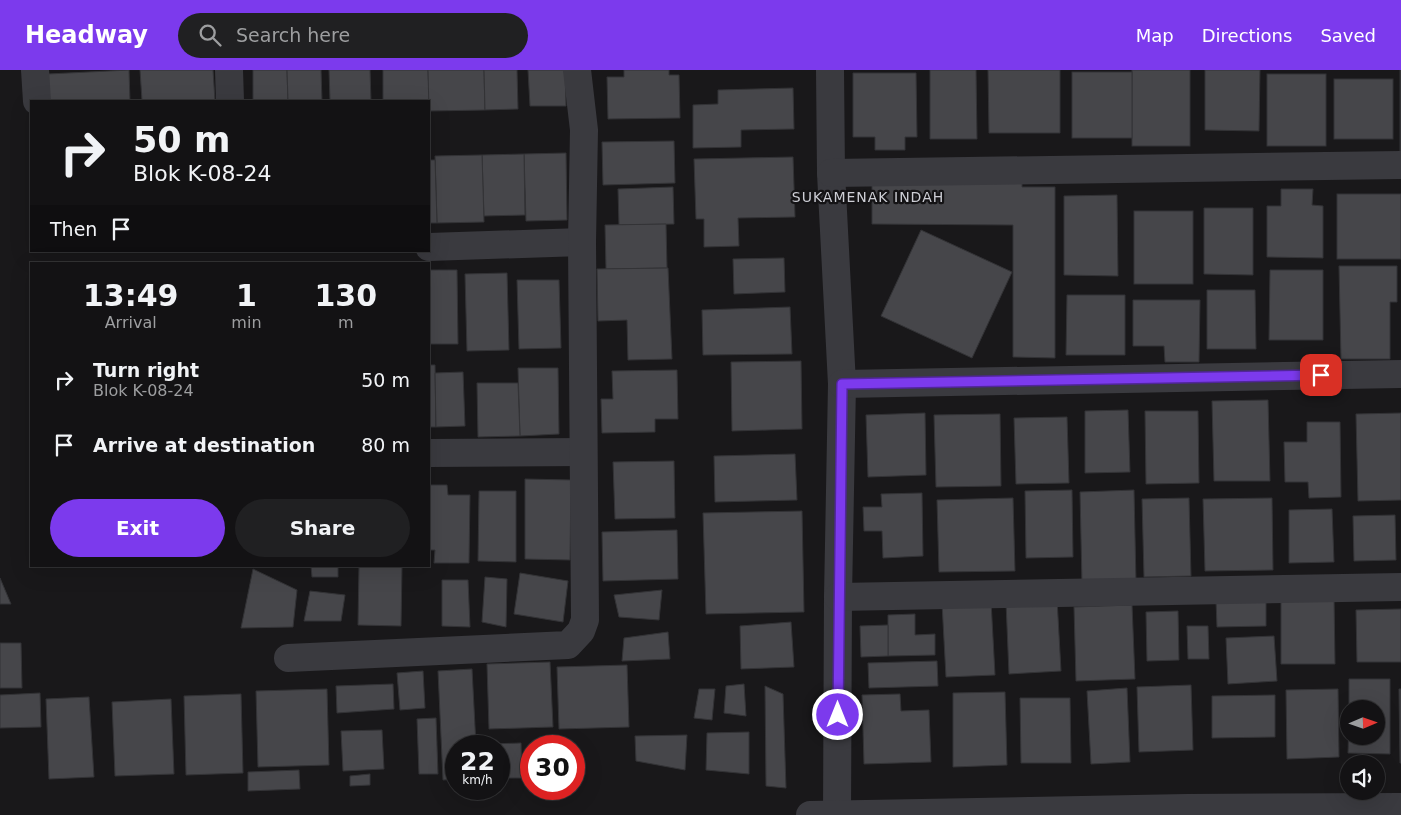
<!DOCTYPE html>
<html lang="en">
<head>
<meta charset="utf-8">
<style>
  :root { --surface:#131214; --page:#202022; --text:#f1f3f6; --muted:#9d9ea0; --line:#323234; --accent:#7c3aed }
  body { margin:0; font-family:"DejaVu Sans",sans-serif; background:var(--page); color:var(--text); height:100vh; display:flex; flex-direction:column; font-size:19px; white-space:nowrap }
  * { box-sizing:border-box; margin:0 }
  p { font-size:16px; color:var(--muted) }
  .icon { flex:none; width:28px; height:28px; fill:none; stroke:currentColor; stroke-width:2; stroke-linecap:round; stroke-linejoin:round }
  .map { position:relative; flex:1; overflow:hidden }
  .details { position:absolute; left:30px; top:192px; width:400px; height:305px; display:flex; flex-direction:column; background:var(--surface); border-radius:0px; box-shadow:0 5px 20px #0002,0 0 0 1px var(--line) }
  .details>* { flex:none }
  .banner { position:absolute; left:30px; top:30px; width:400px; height:152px; border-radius:0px; box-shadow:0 5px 20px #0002,0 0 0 1px var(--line); background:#131214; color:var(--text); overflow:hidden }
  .needle { width:32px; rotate:88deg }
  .fabs { position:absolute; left:1340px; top:630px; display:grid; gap:10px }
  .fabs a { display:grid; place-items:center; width:45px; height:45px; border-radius:50%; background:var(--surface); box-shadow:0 5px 20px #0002,0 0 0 1px var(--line); font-size:25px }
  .speed { position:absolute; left:445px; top:665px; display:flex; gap:10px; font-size:25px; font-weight:700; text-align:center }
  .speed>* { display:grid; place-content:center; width:65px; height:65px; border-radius:50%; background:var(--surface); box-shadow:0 5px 20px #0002,0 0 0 1px var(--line); line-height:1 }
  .speed small { font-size:12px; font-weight:400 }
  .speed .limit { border:8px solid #d22; background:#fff; color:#111 }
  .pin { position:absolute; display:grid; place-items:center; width:42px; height:42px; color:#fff; margin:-21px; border-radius:10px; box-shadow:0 2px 8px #0006 }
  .me { position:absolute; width:55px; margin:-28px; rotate:0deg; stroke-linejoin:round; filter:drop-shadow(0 0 4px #0008) }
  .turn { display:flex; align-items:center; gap:18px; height:105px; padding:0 20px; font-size:22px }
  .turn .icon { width:65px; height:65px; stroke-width:2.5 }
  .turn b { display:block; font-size:35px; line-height:42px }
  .then { display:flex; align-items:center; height:48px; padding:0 20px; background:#0003; gap:10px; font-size:19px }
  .eta { display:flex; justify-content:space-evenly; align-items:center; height:85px; text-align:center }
  .eta b { font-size:30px; font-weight:700; line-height:35px }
  .action { display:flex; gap:10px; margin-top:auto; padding:10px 20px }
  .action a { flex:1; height:58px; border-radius:30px; background:var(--accent); color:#fff; font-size:20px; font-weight:700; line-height:58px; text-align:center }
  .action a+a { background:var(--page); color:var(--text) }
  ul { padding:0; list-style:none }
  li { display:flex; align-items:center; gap:15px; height:65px; padding:0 20px }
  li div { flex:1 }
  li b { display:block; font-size:19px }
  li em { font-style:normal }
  header { display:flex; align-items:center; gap:30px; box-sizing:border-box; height:70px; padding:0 25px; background:var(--accent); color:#fff }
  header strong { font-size:24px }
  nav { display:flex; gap:28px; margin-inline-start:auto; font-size:18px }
  .search { width:350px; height:45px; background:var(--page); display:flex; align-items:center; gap:12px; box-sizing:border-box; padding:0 18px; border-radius:28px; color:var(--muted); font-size:19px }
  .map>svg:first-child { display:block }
  .building { fill:#46464a; stroke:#333336 }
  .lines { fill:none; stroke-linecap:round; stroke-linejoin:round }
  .minor { stroke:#3a3a3f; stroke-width:28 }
  .route-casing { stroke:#51269a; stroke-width:12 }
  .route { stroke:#7c3aed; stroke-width:9 }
  .labels { text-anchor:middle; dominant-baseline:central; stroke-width:4.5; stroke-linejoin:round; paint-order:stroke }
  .neighbourhood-label { font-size:14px; letter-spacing:1px; fill:#cdced5; stroke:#141315 }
</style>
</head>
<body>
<header>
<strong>Headway</strong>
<div class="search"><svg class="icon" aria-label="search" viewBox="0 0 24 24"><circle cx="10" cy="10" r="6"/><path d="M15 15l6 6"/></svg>Search here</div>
<nav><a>Map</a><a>Directions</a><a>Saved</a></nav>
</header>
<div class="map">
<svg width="1401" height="745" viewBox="0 0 1401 745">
  <rect width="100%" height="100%" fill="#19181a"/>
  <g class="building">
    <path d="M129,0l1,31h-81l-1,-27z"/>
    <path d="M140,0h73l2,31h-73z"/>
    <path d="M253,0h34l1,31h-35z"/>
    <path d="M287,0h34l1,31h-34z"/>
    <path d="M329,0h41l1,31h-41z"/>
    <path d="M383,0h45l2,46 -1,-15h-46z"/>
    <path d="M428,0h56l1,40 -56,1z"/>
    <path d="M484,0h33l1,39 -33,1z"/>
    <path d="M528,0h37l1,36h-36z"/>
    <path d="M624,0h45v5h10l1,43 -72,1 -1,-42h17z"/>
    <path d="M930,0h46l1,69h-47z"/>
    <path d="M988,0h72v63h-71z"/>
    <rect x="1132" y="0" width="58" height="76"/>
    <path d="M1205,0h55l-1,61 -54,-1z"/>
    <rect x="1400" y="0" width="1" height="81"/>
    <rect x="1072" y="2" width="60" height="66"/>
    <path d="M853,3h63l1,64h-12v13h-30v-13h-22z"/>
    <rect x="1267" y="4" width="59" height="72"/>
    <rect x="1334" y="9" width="59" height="60"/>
    <path d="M793,18l1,41 -53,1v17l-48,1v-43l25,-1v-14z"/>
    <path d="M674,71l1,42 -72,2 -1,-43z"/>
    <path d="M566,83l1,67 -41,1 -2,-67z"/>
    <path d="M524,84l1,61 -41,1 -2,-61z"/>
    <path d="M482,85l2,67 -47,1 -2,-67z"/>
    <path d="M793,87l2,60 -57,1 1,28 -35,1v-28h-8l-2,-60z"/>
    <path d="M429,90h6l2,63h-8z"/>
    <path d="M872,109h150v8h33v171l-42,-1v-132l-141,-1z"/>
    <path d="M673,117l1,37 -55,1 -1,-36z"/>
    <path d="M1281,119h32l-1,16 11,1v52l-56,-1v-51h14z"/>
    <rect x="1337" y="124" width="64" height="65"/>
    <path d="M1117,125l1,81 -54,-1v-79z"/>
    <path d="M1204,138h49v67l-49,-1z"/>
    <rect x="1134" y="141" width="59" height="73"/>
    <path d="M666,154l1,44 -61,1 -1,-44z"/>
    <path d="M921,160l91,42 -40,86 -91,-42z"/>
    <path d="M784,188l1,34 -51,2 -1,-35z"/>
    <path d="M1339,196h58v36h-7v57h-49z"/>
    <path d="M668,198l4,91 -44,1 -1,-40 -29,1 -1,-52z"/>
    <path d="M429,200h28l1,74h-29z"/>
    <path d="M1270,200h53v70h-54z"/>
    <path d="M507,203l2,77 -42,1 -2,-77z"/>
    <path d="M517,210h42l2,68 -42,1z"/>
    <path d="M1207,220h48l1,59h-49z"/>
    <path d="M1067,225h58v60h-59z"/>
    <path d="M1133,230h67l-1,62h-34l-1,-16h-31z"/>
    <path d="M790,237l2,47 -89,1 -1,-45z"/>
    <path d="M801,291l1,68 -70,2 -1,-69z"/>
    <path d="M429,295h6l1,62h-7z"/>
    <path d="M518,298h40l1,66 -39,2z"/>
    <path d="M677,300l1,49h-23v13l-53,1 -1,-34h12l-1,-28z"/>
    <path d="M463,302l2,54 -29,1 -1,-54z"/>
    <path d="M477,313h41l2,53 -42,1z"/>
    <path d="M1268,330l2,81h-56l-2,-80z"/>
    <path d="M1128,340l2,62 -45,1v-62z"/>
    <path d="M1145,341h53l1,72 -53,1z"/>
    <path d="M925,343l1,62 -58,2 -2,-62z"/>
    <path d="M1401,343v87l-43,1 -2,-87z"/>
    <path d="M1000,344l1,72 -65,1 -2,-72z"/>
    <path d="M1067,347l2,66 -53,1 -2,-66z"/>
    <path d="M1307,352h33l1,75 -32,1 -1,-16h-23l-1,-40h23z"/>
    <path d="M795,384l2,46 -82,2 -1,-46z"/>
    <path d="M674,391l1,57 -60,1 -2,-57z"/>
    <path d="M525,409l46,1 -1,80 -45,-1z"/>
    <path d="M429,415h18l1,10h22l-1,68h-35l1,-13h-6z"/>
    <path d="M1072,420l1,67 -47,1 -1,-67z"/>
    <path d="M1134,420l2,92 -54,2 -2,-92z"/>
    <path d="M479,421h37v71l-38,-1z"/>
    <path d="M922,423l1,63 -40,2 -1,-27h-18l-1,-24h19l-1,-13z"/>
    <path d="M1013,428l2,73 -76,1 -2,-72z"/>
    <path d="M1189,428l2,78 -47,1 -2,-78z"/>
    <path d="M1272,428l1,72 -68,1 -2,-72z"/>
    <path d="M1332,439l2,53 -45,1v-53z"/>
    <path d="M802,441l2,101 -98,2 -3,-101z"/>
    <path d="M1395,445l1,45 -42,1 -1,-45z"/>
    <path d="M677,460l1,49 -75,2 -1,-49z"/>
    <path d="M311,496h27v11h-26z"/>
    <path d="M359,496h43l-1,60 -43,-1z"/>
    <path d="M253,499l44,21 -4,37 -52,1z"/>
    <path d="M520,503l48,8 -5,41 -49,-8z"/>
    <path d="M485,507l22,2 -1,48 -24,-5z"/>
    <path d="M0,508l11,26h-11z"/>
    <path d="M442,510h26l2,47 -28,-1z"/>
    <path d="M662,520l-3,30 -40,-3 -5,-22z"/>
    <path d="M310,521l35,4 -4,26h-37z"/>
    <path d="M1266,528v28l-49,1 -1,-27z"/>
    <path d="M1281,528h53l1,66h-54z"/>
    <path d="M1057,529l4,72 -52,3 -3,-72z"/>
    <path d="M991,531l4,74 -49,2 -4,-74z"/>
    <path d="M1132,535l3,74 -59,2 -2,-74z"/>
    <path d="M1401,539v53h-44l-1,-52z"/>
    <path d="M1178,541l1,49 -32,1 -1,-49z"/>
    <path d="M915,544v21l20,-1v21l-47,1v-41z"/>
    <path d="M791,552l3,45 -53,2 -1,-43z"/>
    <path d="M888,555v31l-27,1 -1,-31z"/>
    <path d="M1187,556h21l1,33h-21z"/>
    <path d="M668,562l2,27 -48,2 2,-23z"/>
    <path d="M1274,566l3,45 -49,3 -2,-46z"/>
    <path d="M0,573h21l1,45h-22z"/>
    <path d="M937,591l1,25 -69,2 -1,-25z"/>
    <path d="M550,592l3,65 -64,2 -2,-65z"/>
    <path d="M627,595l2,62 -70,2 -2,-62z"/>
    <path d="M472,599l4,77h-20v33l-13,1 -5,-109z"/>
    <path d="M423,601l2,37 -25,2 -3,-37z"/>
    <path d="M1349,609h41v75l-42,-1 1,-32v15h27v-27h-27z"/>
    <path d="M393,614l1,25 -57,4 -1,-27z"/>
    <path d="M744,614l2,32 -22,-3 2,-27z"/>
    <path d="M1191,615l2,65 -54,2 -2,-65z"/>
    <path d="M765,616l18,8 3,94 -20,-2z"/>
    <path d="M1127,618l3,74 -39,2 -4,-73z"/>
    <path d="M327,619l2,76 -71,2 -2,-76z"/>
    <path d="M699,619h16l-3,31 -18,-2z"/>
    <path d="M1338,619l1,68 -52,2 -1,-69z"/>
    <path d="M1399,619h2v74h-1z"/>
    <path d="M1005,622l2,73 -54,2v-74z"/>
    <path d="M40,623l1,34 -41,1v-33z"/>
    <path d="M241,624l2,79 -57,2 -2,-79z"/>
    <path d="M900,624l1,17 28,-1 2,52 -67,2 -2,-69z"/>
    <path d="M1275,625v42l-63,1v-42z"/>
    <path d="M89,627l5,80 -45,2 -3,-80z"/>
    <path d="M1020,628h50l1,65h-50z"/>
    <path d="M171,629l3,75 -59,2 -3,-74z"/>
    <path d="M436,648l2,56h-19l-2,-55z"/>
    <path d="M382,660l2,39 -41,2 -2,-40z"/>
    <path d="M749,662v42l-43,-4 1,-37z"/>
    <path d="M687,665l-2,35 -49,-9 -1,-25z"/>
    <path d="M521,673l1,35h-23v-32h-11v-2z"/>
    <path d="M299,700l1,19 -52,2v-19z"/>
    <path d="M370,704v11l-20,1v-10z"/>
  </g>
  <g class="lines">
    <g class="minor">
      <path d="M35,0l2,31"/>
      <path d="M229,0l1,31"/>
      <path d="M830,0l1,103 11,211 -4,213 -1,218"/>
      <path d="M831,103l570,-8"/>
      <path d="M429,177l153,-5"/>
      <path d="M842,314l559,-10"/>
      <path d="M429,383l154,-1"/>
      <path d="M838,527l563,-10"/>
      <path d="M288,588l280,-13 13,-14 4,-11 -3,-378 2,-112 -7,-60"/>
      <path d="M810,745l377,-7 214,-1"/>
    </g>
  </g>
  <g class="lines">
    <defs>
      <path id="route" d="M838,645l4,-331 479,-9"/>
    </defs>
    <use href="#route" class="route-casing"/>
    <use href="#route" class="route"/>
  </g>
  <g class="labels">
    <g class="neighbourhood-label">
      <text x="868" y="127">SUKAMENAK INDAH</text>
    </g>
  </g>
</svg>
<div class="fabs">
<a><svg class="needle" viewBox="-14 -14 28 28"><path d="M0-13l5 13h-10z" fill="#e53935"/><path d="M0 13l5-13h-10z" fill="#9d9ea0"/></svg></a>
<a><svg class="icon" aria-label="sound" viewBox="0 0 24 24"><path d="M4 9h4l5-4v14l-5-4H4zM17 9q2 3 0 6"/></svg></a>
</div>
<div class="speed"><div>22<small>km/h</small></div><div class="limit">30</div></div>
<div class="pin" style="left:1321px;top:305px;background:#d93025"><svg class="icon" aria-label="arrive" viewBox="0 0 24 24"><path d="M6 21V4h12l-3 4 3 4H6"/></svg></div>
<svg class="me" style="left:838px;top:645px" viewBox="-20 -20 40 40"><circle r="17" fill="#7c3aed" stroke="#fff" stroke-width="3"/><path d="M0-11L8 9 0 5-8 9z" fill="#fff"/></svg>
<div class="banner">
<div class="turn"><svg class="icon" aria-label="right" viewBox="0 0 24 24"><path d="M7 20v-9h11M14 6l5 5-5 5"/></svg><div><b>50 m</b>Blok K-08-24</div></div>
<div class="then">Then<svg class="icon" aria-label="arrive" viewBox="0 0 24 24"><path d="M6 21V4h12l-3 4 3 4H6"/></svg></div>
</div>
<section class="details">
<div class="eta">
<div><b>13:49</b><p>Arrival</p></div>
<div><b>1</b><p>min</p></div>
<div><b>130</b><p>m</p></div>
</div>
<ul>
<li><svg class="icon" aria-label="right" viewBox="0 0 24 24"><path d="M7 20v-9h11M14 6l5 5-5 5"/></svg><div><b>Turn right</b><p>Blok K-08-24</p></div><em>50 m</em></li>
<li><svg class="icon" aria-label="arrive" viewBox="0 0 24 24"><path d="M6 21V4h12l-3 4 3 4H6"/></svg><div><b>Arrive at destination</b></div><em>80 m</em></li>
</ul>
<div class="action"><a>Exit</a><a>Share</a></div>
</section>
</div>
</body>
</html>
